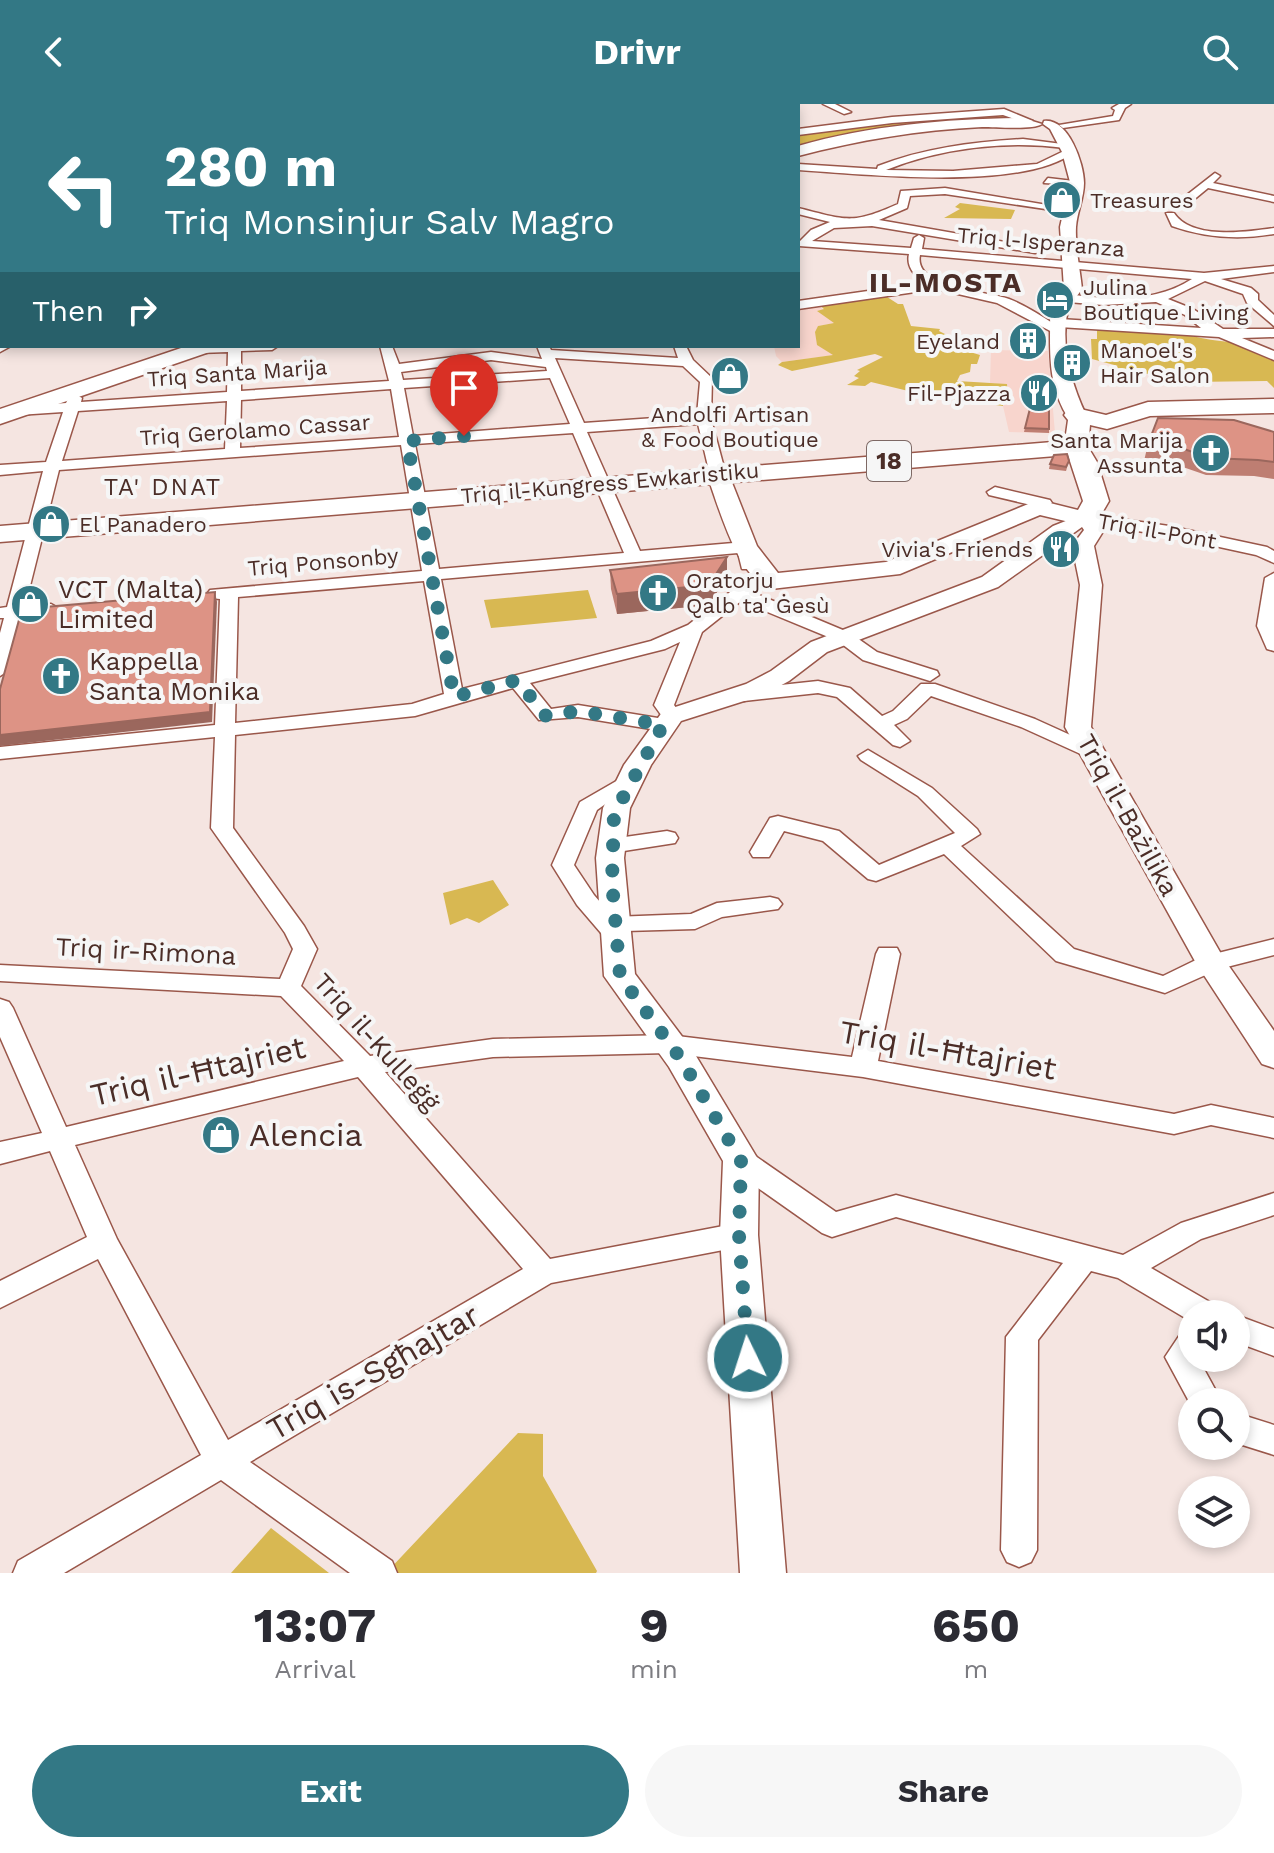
<!DOCTYPE html>
<html lang="en">
<head>
<meta charset="utf-8">
<style>
  :root { --surface:#fff; --page:#f7f7f7; --text:#2b2b33; --muted:#7c7c81; --accent:#337885 }
  body { margin:0; font-family:"Work Sans",sans-serif; background:var(--page); color:var(--text); height:100vh; display:flex; flex-direction:column; font-size:30px; white-space:nowrap }
  * { box-sizing:border-box; margin:0 }
  p { font-size:26px; color:var(--muted) }
  .icon { flex:none; width:44px; height:44px; fill:none; stroke:currentColor; stroke-width:2; stroke-linecap:round; stroke-linejoin:round }
  .map { position:relative; height:1469px; overflow:hidden }
  .side { display:flex; flex-direction:column; background:var(--surface); flex:1 }
  .side>* { flex:none }
  .guide { position:absolute; left:0px; top:0px; width:800px; height:244px; box-shadow:0 4px 12px #0003; background:#337885; color:#fff; overflow:hidden }
  .fabs { position:absolute; left:1178px; top:1196px; display:grid; gap:16px }
  .fabs a { display:grid; place-items:center; width:72px; height:72px; border-radius:50%; background:var(--surface); box-shadow:0 4px 12px #0003; font-size:40px }
  .pin { position:absolute; display:grid; place-items:center; width:68px; height:68px; color:#fff; margin:-82px -34px; border-radius:50% 50% 50% 0; rotate:-45deg; box-shadow:0 0 8px #0007 }
  .pin .icon { rotate:45deg }
  .me { position:absolute; width:88px; margin:-44px; rotate:356deg; stroke-linejoin:round; filter:drop-shadow(0 0 6px #0008) }
  .turn { display:flex; align-items:center; gap:28px; height:168px; padding:0 32px; font-size:36px }
  .turn .icon { width:104px; height:104px; stroke-width:2.5 }
  .turn b { display:block; font-size:56px; line-height:68px }
  .then { display:flex; align-items:center; height:76px; padding:0 32px; background:#0003; gap:16px; font-size:30px }
  .eta { display:flex; justify-content:space-evenly; align-items:center; height:136px; text-align:center }
  .eta b { font-size:48px; font-weight:700; line-height:56px }
  .primary-button { display:flex; gap:16px; margin-top:auto; padding:16px 32px }
  .primary-button a { flex:1; height:92px; border-radius:48px; background:var(--accent); color:#fff; font-size:32px; font-weight:700; line-height:92px; text-align:center }
  .primary-button a+a { background:var(--page); color:var(--text) }
  header { display:flex; justify-content:space-between; align-items:center; height:104px; padding:0 32px; background:var(--accent); color:#fff; font-size:36px; font-weight:700 }
  .map>svg:first-child { display:block }
  .built { fill:#f8d5cd }
  .green { fill:#d8b852 }
  .lines { fill:none; stroke-linecap:round; stroke-linejoin:round }
  .minor-casing { stroke:#9a574a; stroke-width:3 }
  .tertiary-casing { stroke:#9a574a; stroke-width:3 }
  .secondary-casing { stroke:#9a574a; stroke-width:3 }
  .primary-casing { stroke:#9a574a; stroke-width:3 }
  .minor { fill:#fff; fill-rule:evenodd }
  .tertiary { fill:#fff; fill-rule:evenodd }
  .secondary { fill:#fff; fill-rule:evenodd }
  .primary { fill:#fff; fill-rule:evenodd }
  .wall { fill:#be7e72 }
  .shaded-wall { fill:#9b675d }
  .building { fill:#dd9385; stroke:#9b675d; stroke-width:2 }
  .route { stroke:#337885; stroke-width:14; stroke-dasharray:0 25.2 }
  .labels { text-anchor:middle; dominant-baseline:central; stroke-width:8; stroke-linejoin:round; paint-order:stroke }
  .far-poi-label { font-size:22px; fill:#4b2d27; stroke:#f6f6f6; text-anchor:start }
  .far-street-label { font-size:22px; fill:#4b2d27; stroke:#f6f6f6 }
  .shield { fill:#f6f6f6; stroke:#7e6965; stroke-width:2 }
  .shield-label { font-size:24px; font-weight:bold; fill:#4b2d27 }
  .far-neighbourhood-label { font-size:24px; letter-spacing:2px; fill:#4b2d27; stroke:#f6f6f6 }
  .poi-label { font-size:26px; fill:#4b2d27; stroke:#f6f6f6; text-anchor:start }
  .street-label { font-size:26px; fill:#4b2d27; stroke:#f6f6f6 }
  .far-district-label { font-size:28px; font-weight:bold; letter-spacing:2px; fill:#4b2d27; stroke:#f6f6f6 }
  .near-street-label { font-size:32px; fill:#4b2d27; stroke:#f6f6f6 }
  .near-poi-label { font-size:32px; fill:#4b2d27; stroke:#f6f6f6; text-anchor:start }
</style>
</head>
<body>
<header><svg class="icon" aria-label="back" viewBox="0 0 24 24"><path d="M15 5l-7 7 7 7"/></svg>Drivr<svg class="icon" aria-label="search" viewBox="0 0 24 24"><circle cx="10" cy="10" r="6"/><path d="M15 15l6 6"/></svg></header>
<div class="map">
<svg width="1274" height="1469" viewBox="0 0 1274 1469">
  <rect width="100%" height="100%" fill="#f5e5e1"/>
  <g class="built">
    <path d="M818,200l17,19 -17,3 17,29 -53,7 -6,-6 -2,-10h24v-39z"/>
    <path d="M991,246l57,1 7,82 -46,-1 -6,-26 4,-21 -17,-2z"/>
  </g>
  <g class="green">
    <path d="M993,10l22,5 -150,12 -67,16v-12l107,-15z"/>
    <path d="M960,99l55,7 -4,9 -67,-1 16,-9 -5,-2z"/>
    <path d="M884,191l14,9h5l8,22 29,3 -1,2 8,4 41,4 3,11 -20,-2 -1,4 10,3 -3,9h-6l-1,8 -10,3 -3,6 50,3 1,12 -5,1v9l-78,-11 -54,-13 -6,4 -18,-1 12,-7 -5,-2 6,-5 -3,-1 26,-13 -8,-3 -83,17 -14,-6 4,-3 51,-7 -16,-10 -2,-13 3,-6 16,-3 -17,-12 7,-2 -6,-5z"/>
    <path d="M1097,223l101,7 -6,2c12,3 25,5 38,6 14,1 31,12 44,18v28l-7,-7 -77,1 -77,-15 5,-1 -26,-7 -1,-20h6z"/>
    <path d="M588,486l9,28 -106,10 -7,-28z"/>
    <path d="M493,776l16,25 -30,18 -12,-5 -17,7 -7,-32z"/>
    <path d="M518,1329l25,1v42l54,95 -1,2h-210z"/>
    <path d="M271,1424l58,45h-98z"/>
  </g>
  <g class="lines">
    <defs>
      <g id="minor">
        <path d="M345,0h9l1,2h-9z"/>
        <path d="M647,0h11l1,2h-11z"/>
        <path d="M737,0h11l1,2h-11z"/>
        <path d="M823,0h12l16,8 -7,2z"/>
        <path d="M1119,0h12l-6,4 -6,12 -56,8 -4,-3 54,-9 2,-6 -3,-2z"/>
        <path d="M1004,5l29,12 -4,3 -26,-9 -111,8 -94,12v-6l94,-12z"/>
        <path d="M1023,35l47,6 -5,3c-59,-8 -124,0 -179,22l67,1 84,-7 29,-14 8,2c-51,40 -210,22 -276,18v-6l79,5 1,-3c46,-18 95,-24 145,-27z"/>
        <path d="M1215,69l5,3 -7,7 61,13v6l-66,-14 -17,14h-8v-4z"/>
        <path d="M1048,74l34,4 -5,3 -33,-2z"/>
        <path d="M945,84l132,22 -5,3 -127,-19 -35,2 -3,12 -28,12 160,28v4l-4,1 -163,-27 -38,2 -22,13 99,7 3,-10 5,-3 5,3 -2,11 282,24 70,-7v6l-53,7 30,9 7,6v6l16,15v11l-27,-23 -4,-9 -38,-13 -37,18 25,10 30,20h51v8l-32,1 32,13v9l-55,-23 -160,-10 3,3 -6,4 -59,-31 -61,-14 -138,20v-8l126,-18c-9,-7 -18,-16 -15,-29l-110,-8v-4l12,-12 19,-8 -32,-8v-6c49,12 53,17 100,-4l3,-13zM920,151l272,24c-37,24 -82,21 -124,15l-6,4 6,4 35,3 53,-3 29,13 16,13 -141,-9 -6,5c-14,-9 -29,-19 -45,-25 -21,-8 -96,-10 -89,-44z"/>
        <path d="M0,85h2l-2,7z"/>
        <path d="M1166,109h8c18,27 72,19 100,15v6c-35,6 -68,4 -102,-8z"/>
        <rect x="0" y="110" width="2" height="6"/>
        <rect x="0" y="137" width="2" height="6"/>
        <rect x="0" y="184" width="2" height="8"/>
        <path d="M0,239l2,3h9l-11,6z"/>
        <path d="M194,242h84l-6,4 -31,1v40l148,-10 -9,-35h12l7,18 92,-12 51,7 -5,-13h12l2,4 127,8 -4,-12h12l7,14 19,18 -1,41 15,56 -3,3h-10l-3,-3 -12,-51 -111,8 53,119 105,-9 8,5 3,18 -2,4h-12l-4,-16 -297,26 21,110 189,-48 37,-16 51,-40 32,-9 9,5 -3,4 -25,7 98,41 27,19 60,19 2,4 -9,6 -67,-21 -25,-19 -97,-40 -39,31 -28,73 8,11 -3,4 -8,2 2,3 -3,4 -7,2 -85,-14 -39,3 -26,-32 -98,28 -180,19 -2,93 71,98 13,23 -16,37 69,70 123,-17 176,-4 183,22 24,-103 3,-6h18l3,6 -22,107 296,53 37,-9 63,13v20l-63,-13 -37,9 -311,-57 -194,-24 -176,4 -108,15 165,187 189,-36 10,4 5,8 -5,8 -10,4 -188,36 -301,179 142,99 5,12h-47l-129,-93 -157,93h-51l5,-12 183,-106 -103,-196 -98,49v-27l87,-44 -37,-86 -50,13v-22l42,-9 -42,-96v-38l9,3 4,6 53,119 278,-66 -63,-65 -281,-15v-16l280,14 13,-30 -8,-16 -74,-105 4,-91 -215,22v-12l215,-22 5,-126 -10,-1 -3,-4 3,-4 212,-19 -21,-126 -342,25 -34,136 26,-2 9,5 -9,5 -29,3 -13,53 -9,6v-43l4,-15h-4v-10l7,-1 36,-136 -43,4v-10l46,-3 17,-50 -45,3 -7,-4 7,-4 48,-4 4,-8 5,-1 7,4 -1,4 146,-10 1,-40 -29,1 -7,-4zM555,254l128,8 17,16 -3,33 -113,8zM491,256l55,7 1,4 -144,9 -2,-8zM550,274l20,46 -157,12 -9,-48zM391,285l8,48 -159,11 1,-48zM227,297l-2,48 -163,12 16,-50zM573,329l51,120 -185,16 -24,-125zM424,477l20,113 -32,10 -177,19 3,-126zM680,538l-26,63 10,14 -86,-14 -27,4 -21,-26 135,-34zM358,973l165,192 -295,171 -111,-201 -42,-94z"/>
        <path d="M995,383l55,13 2,3 -8,5 -55,-13 -2,-3z"/>
        <path d="M1086,410l83,12 98,21 7,4v12l-18,-8 -87,-19 -89,-14v-6z"/>
        <path d="M1274,469v78l-7,-2 -10,-23 8,-48z"/>
        <path d="M818,577l32,7 32,28 11,-5 28,-27h14l100,35 64,29 3,4 -3,4h-14l-64,-29 -90,-31 -24,23 -13,6 16,16 -10,6 -7,-2 -56,-48 -19,-4 -74,8 -10,-6 10,-6z"/>
        <path d="M868,646l64,38 45,41 3,5 -19,12 113,103 89,27 39,-19 72,-18v16l-55,14 -54,24 -109,-32 -112,-107 -68,27 -8,-2 -45,-38 -39,-10 -15,26h-16l-3,-5 20,-34 8,-2 61,15 40,34 76,-32 -37,-37 -57,-36 -3,-4z"/>
        <path d="M632,668l10,6 -45,32 -23,55 20,30 19,22 78,-3 26,-11 53,-6 8,2 4,5 -4,5 -56,8 -27,12 -70,2 2,4 -4,5h-16l-30,-35 -25,-40 28,-63z"/>
        <path d="M667,727l8,2 3,5 -3,5 -64,10 -11,-7 11,-7z"/>
        <path d="M741,1046l10,3 85,59 60,-17 227,60 58,-32 93,-30v22l-73,24 -50,29 64,37 4,9h-27v8l-74,-44 -27,-7 -53,69 -1,210 -6,12 -12,5 -12,-5 -6,-12 5,-213 57,-74 -167,-46 -64,20 -10,-4 -91,-64 -4,-8 4,-8z"/>
        <path d="M1236,1211l38,14v27l-38,-14z"/>
        <path d="M1192,1225v29h6l24,44h-30v5l-27,-50 16,-24z"/>
        <path d="M1236,1309l38,12v30l-38,-12z"/>
      </g>
      <g id="tertiary">
        <rect x="0" y="59" width="2" height="8"/>
        <path d="M1086,409l7,2 11,15 -10,16 8,39 -11,142 133,232 50,72v37l-12,-4 -66,-101 -131,-236 15,-142 -8,-39 12,-16 -2,-3 -84,60 -171,65 -38,29 -26,14 -82,26 -30,44 -21,43 -6,50 11,116 58,77 66,110 -1,74 28,338h-46l-20,-338 3,-74 -54,-94 -65,-91 -8,-118 7,-50 21,-43 39,-54 83,-27 25,-13 40,-29 171,-65 71,-51z"/>
      </g>
      <g id="secondary">
        <path d="M1044,17c24,-3 40,42 40,62 0,15 -7,29 -8,44 -1,20 4,42 6,62 -4,7 -13,14 -14,20 -8,36 3,74 18,106l-10,6 -7,-2c-24,-36 -18,-74 -19,-115l14,-15 -4,-62 10,-45 -8,-30 -12,-23 -7,-5z"/>
        <path d="M718,364l11,7 28,71 21,27 108,-11 152,-62 56,14 4,5 -4,5 -8,2 -46,-11 -140,59 -129,15c-33,-9 -53,-85 -64,-114z"/>
      </g>
      <g id="primary">
        <path d="M1022,14l20,6c-8,6 -46,3 -60,3 -63,3 -123,13 -184,29v-10c74,-21 148,-27 224,-28z"/>
        <path d="M187,242h32l-4,4 -215,74v-15z"/>
        <path d="M1274,295v14l-124,3 -43,13 -17,-4 -2,22 9,15 12,39 -14,24h-18l-4,-6 10,-18 -15,-46 -1068,87v-16l1065,-85 3,-21 -4,-5 4,-5 8,-2 30,7 42,-13z"/>
      </g>
    </defs>
    <use href="#minor" class="minor-casing"/>
    <use href="#tertiary" class="tertiary-casing"/>
    <use href="#secondary" class="secondary-casing"/>
    <use href="#primary" class="primary-casing"/>
    <use href="#minor" class="minor"/>
    <use href="#tertiary" class="tertiary"/>
    <use href="#secondary" class="secondary"/>
    <use href="#primary" class="primary"/>
  </g>
  <g class="wall">
    <path d="M1036,281l13,44v4l-25,-1z"/>
    <path d="M1274,328v47l-20,-3 -48,-1 -29,-10 -33,-4 4,-17z"/>
    <path d="M1069,357l-3,10 -17,-2 1,-5z"/>
    <path d="M727,453v19l-18,29 -92,9 -6,-25 -1,-19z"/>
  </g>
  <g class="shaded-wall">
    <path d="M727,453v19l-18,29 -92,9v-20z"/>
    <path d="M215,488l2,10 -5,120 -212,24v-11z"/>
  </g>
  <g class="building">
    <path d="M1036,281l13,1v43l-24,-1z"/>
    <path d="M1158,314l76,2 40,12v30l-16,-2 -48,-2 -29,-10 -33,-4z"/>
    <path d="M1067,350l2,7 -3,6 -16,-3 4,-9z"/>
    <path d="M727,453l-18,28 -92,9 -7,-24z"/>
    <path d="M215,488l-5,120 -210,23v-46l22,-80z"/>
  </g>
  <g class="lines">
    <path class="route" d="M464,332l-57,5 47,256 63,-17 29,36 32,-5 85,14 -49,89 -2,68 8,94 61,83 60,102 -2,74 9,123"/>
  </g>
  <defs>
    <symbol id="shop-disc" viewBox="-11 -11 22 22"><circle r="9.5" fill="#337885" stroke="#f6f6f6"/><path d="M-5-2.5h2.3a2.7 3.5 0 0 1 5.4 0H5L5.5 6h-11ZM-1.5-2.5h3a1.5 2.3 0 0 0-3 0Z" fill="#fff"/></symbol>
    <symbol id="hotel-disc" viewBox="-11 -11 22 22"><circle r="9.5" fill="#337885" stroke="#f6f6f6"/><path d="M-6-4.5h1.5V1H6V5H4.5V3h-9V5H-6ZM-4 0a1.8 1.8 0 1 1 3.6 0ZM.5 0V-2.5h3Q6-2.5 6 0Z" fill="#fff"/></symbol>
    <symbol id="building-disc" viewBox="-11 -11 22 22"><circle r="9.5" fill="#337885" stroke="#f6f6f6"/><path d="M-4-6H4V6H1V3H-1V6H-4ZM-2.5-4.3h1.7v1.8h-1.7ZM.8-4.3h1.7v1.8H.8ZM-2.5-1h1.7V.8h-1.7ZM.8-1h1.7V.8H.8Z" fill="#fff"/></symbol>
    <symbol id="restaurant-disc" viewBox="-11 -11 22 22"><circle r="9.5" fill="#337885" stroke="#f6f6f6"/><path d="M-5-6h1v4h1v-4h1v4h1v-4h1v5L-1.5 .5V6h-2V.5L-5-1ZM5-6V6H3V1.5H1.5Q1.5-4 5-6Z" fill="#fff"/></symbol>
    <symbol id="church-disc" viewBox="-11 -11 22 22"><circle r="9.5" fill="#337885" stroke="#f6f6f6"/><path d="M-1.2-6h2.4v3.5h3.3v2.4h-3.3V6h-2.4V-.1h-3.3v-2.4h3.3Z" fill="#fff"/></symbol>
  </defs>
  <g fill-rule="evenodd">
    <use href="#shop-disc" x="1040" y="74" width="44" height="44"/>
    <use href="#hotel-disc" x="1033" y="174" width="44" height="44"/>
    <use href="#building-disc" x="1006" y="215" width="44" height="44"/>
    <use href="#building-disc" x="1050" y="237" width="44" height="44"/>
    <use href="#shop-disc" x="708" y="250" width="44" height="44"/>
    <use href="#restaurant-disc" x="1017" y="267" width="44" height="44"/>
    <use href="#church-disc" x="1189" y="327" width="44" height="44"/>
    <use href="#shop-disc" x="29" y="398" width="44" height="44"/>
    <use href="#restaurant-disc" x="1039" y="423" width="44" height="44"/>
    <use href="#church-disc" x="636" y="467" width="44" height="44"/>
    <use href="#shop-disc" x="8" y="478" width="44" height="44"/>
    <use href="#church-disc" x="39" y="550" width="44" height="44"/>
    <use href="#shop-disc" x="199" y="1009" width="44" height="44"/>
  </g>
  <g class="labels">
    <g class="far-poi-label">
      <text x="1090" y="96">Treasures</text>
      <text x="1083" y="183">Julina<tspan x="1083" dy="25">Boutique Living</tspan></text>
      <text x="1000" y="237" text-anchor="end">Eyeland</text>
      <text x="1100" y="246">Manoel's<tspan x="1100" dy="25">Hair Salon</tspan></text>
      <text x="1011" y="289" text-anchor="end">Fil-Pjazza</text>
      <text x="730" y="310" text-anchor="middle">Andolfi Artisan<tspan x="730" dy="25">&amp; Food Boutique</tspan></text>
      <text x="1183" y="336" text-anchor="end">Santa Marija<tspan x="1183" dy="25">Assunta</tspan></text>
      <text x="79" y="420">El Panadero</text>
      <text x="1033" y="445" text-anchor="end">Vivia's Friends</text>
      <text x="686" y="476">Oratorju<tspan x="686" dy="25">Qalb ta' Ġesù</tspan></text>
    </g>
    <g class="far-street-label">
      <text transform="translate(1041 138) rotate(5)">Triq l-Isperanza</text>
      <text transform="translate(237 269) rotate(-4)">Triq Santa Marija</text>
      <text transform="translate(255 326) rotate(-4)">Triq Gerolamo Cassar</text>
      <text transform="translate(610 379) rotate(-5)">Triq il-Kungress Ewkaristiku</text>
      <text transform="translate(1157 427) rotate(10)">Triq il-Pont</text>
      <text transform="translate(323 458) rotate(-5)">Triq Ponsonby</text>
    </g>
    <rect class="shield" x="867" y="337" width="44" height="40" rx="6"/>
    <g class="shield-label">
      <text x="889" y="357">18</text>
    </g>
    <g class="far-neighbourhood-label">
      <text x="163" y="383">TA' DNAT</text>
    </g>
    <g class="poi-label">
      <text x="58" y="485">VCT (Malta)<tspan x="58" dy="30">Limited</tspan></text>
      <text x="89" y="557">Kappella<tspan x="89" dy="30">Santa Monika</tspan></text>
    </g>
    <g class="street-label">
      <text transform="translate(1128 711) rotate(61)">Triq il-Bażilika</text>
      <text transform="translate(146 847) rotate(3)">Triq ir-Rimona</text>
      <text transform="translate(377 938) rotate(48)">Triq il-Kulleġġ</text>
    </g>
    <g class="far-district-label">
      <text x="946" y="178">IL-MOSTA</text>
    </g>
    <g class="near-street-label">
      <text transform="translate(948 946) rotate(10)">Triq il-Ħtajriet</text>
      <text transform="translate(198 967) rotate(-13)">Triq il-Ħtajriet</text>
      <text transform="translate(373 1268) rotate(-30)">Triq is-Sgħajtar</text>
    </g>
    <g class="near-poi-label">
      <text x="249" y="1031">Alencia</text>
    </g>
  </g>
</svg>
<div class="fabs">
<a><svg class="icon" aria-label="sound" viewBox="0 0 24 24"><path d="M4 9h4l5-4v14l-5-4H4zM17 9q2 3 0 6"/></svg></a>
<a><svg class="icon" aria-label="search" viewBox="0 0 24 24"><circle cx="10" cy="10" r="6"/><path d="M15 15l6 6"/></svg></a>
<a><svg class="icon" aria-label="layers" viewBox="0 0 24 24"><path d="M12 4l9 5-9 5-9-5zM3 14l9 5 9-5"/></svg></a>
</div>
<div class="pin" style="left:464px;top:332px;background:#d93025"><svg class="icon" aria-label="arrive" viewBox="0 0 24 24"><path d="M6 21V4h12l-3 4 3 4H6"/></svg></div>
<svg class="me" style="left:748px;top:1254px" viewBox="-20 -20 40 40"><circle r="17" fill="#337885" stroke="#fff" stroke-width="3"/><path d="M0-11L8 9 0 5-8 9z" fill="#fff"/></svg>
<div class="guide">
<div class="turn"><svg class="icon" aria-label="left" viewBox="0 0 24 24"><path d="M17 20v-9H6M10 6l-5 5 5 5"/></svg><div><b>280 m</b>Triq Monsinjur Salv Magro</div></div>
<div class="then">Then<svg class="icon" aria-label="right" viewBox="0 0 24 24"><path d="M7 20v-9h11M14 6l5 5-5 5"/></svg></div>
</div>
</div>
<section class="side">
<div class="eta">
<div><b>13:07</b><p>Arrival</p></div>
<div><b>9</b><p>min</p></div>
<div><b>650</b><p>m</p></div>
</div>
<div class="primary-button"><a>Exit</a><a>Share</a></div>
</section>
</body>
</html>
